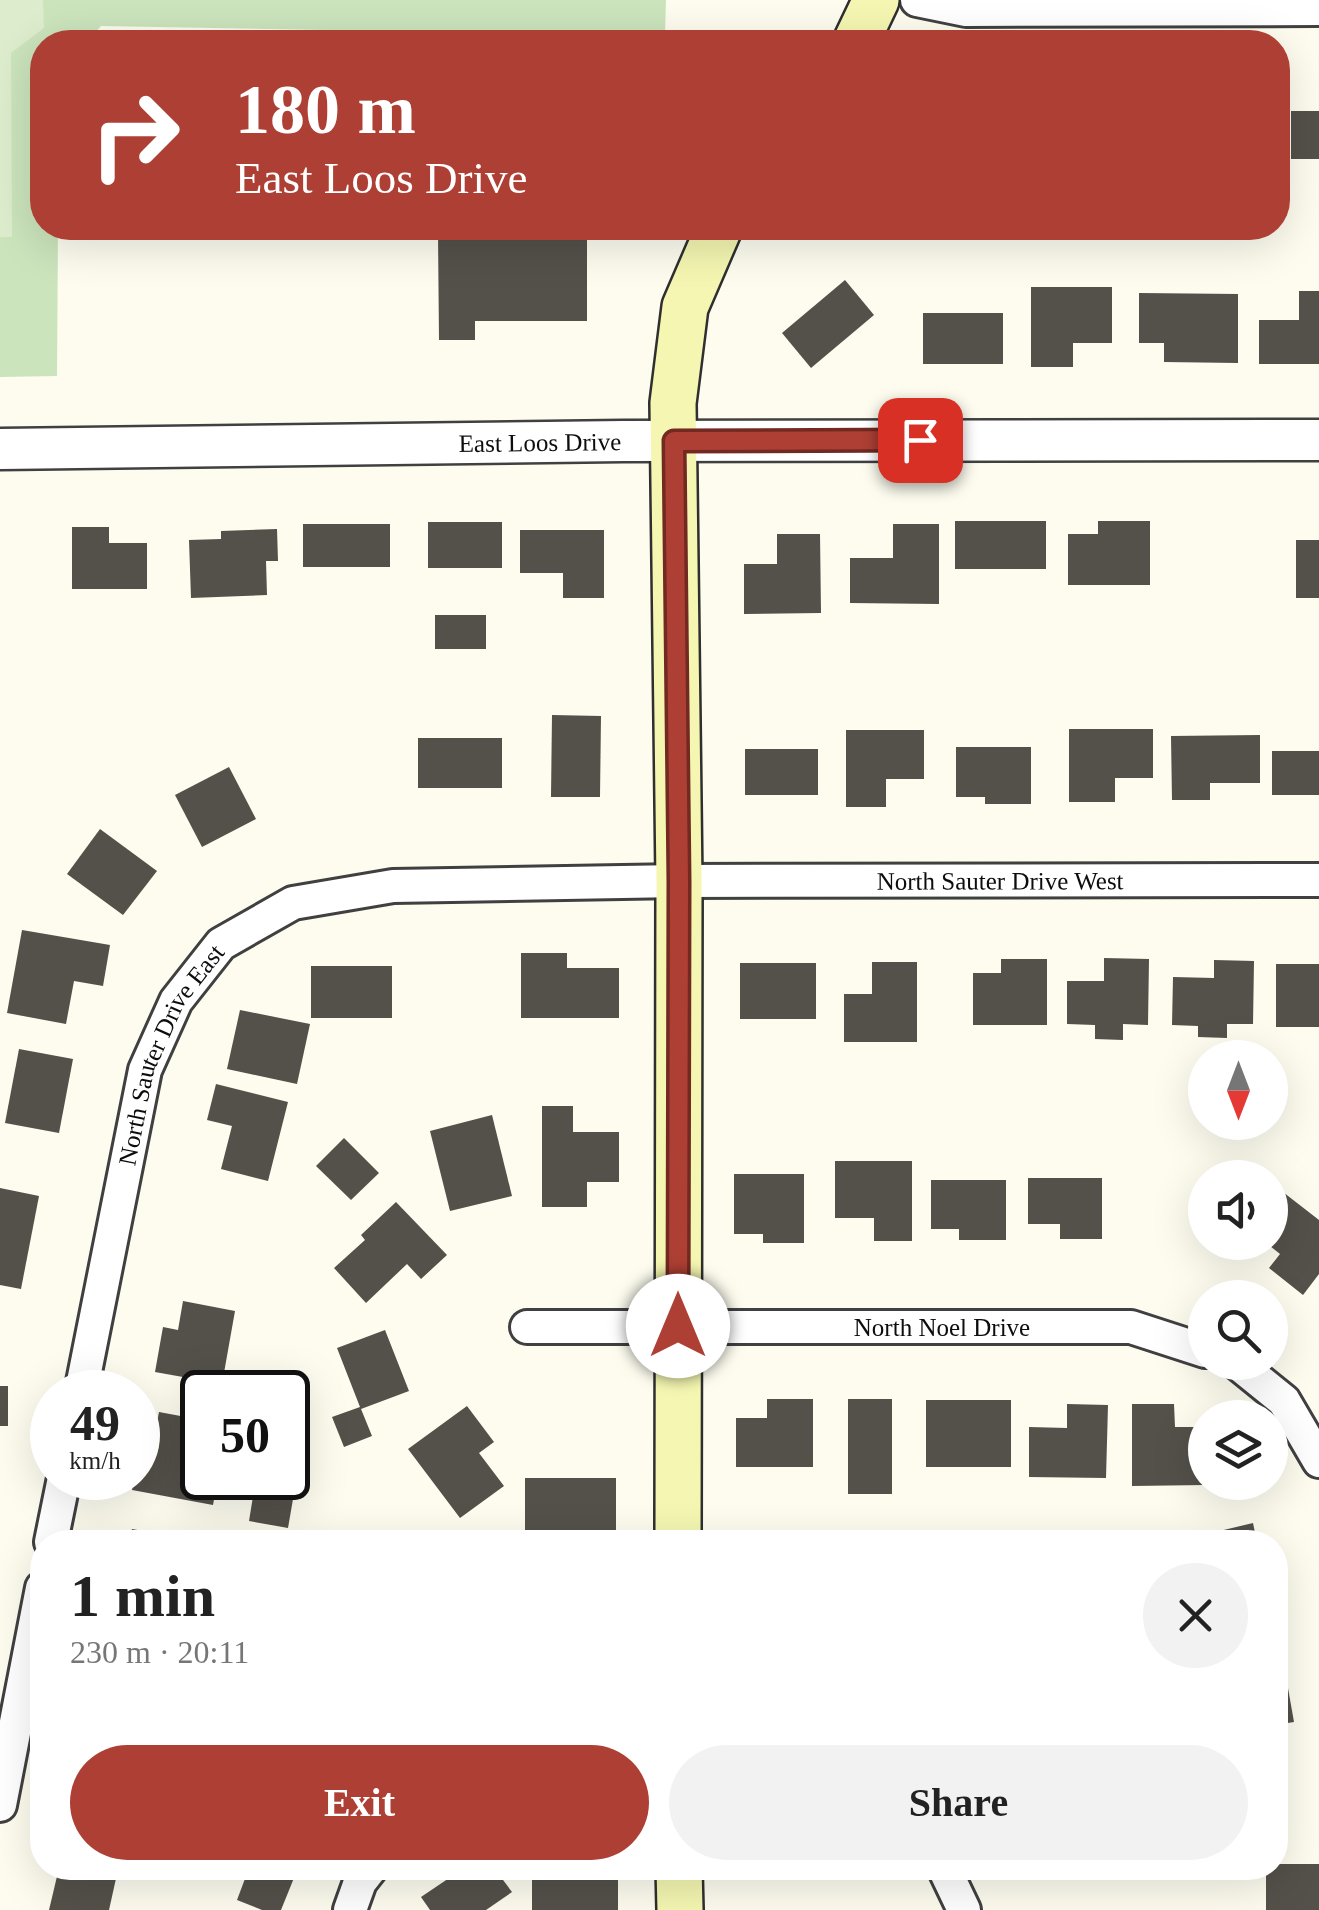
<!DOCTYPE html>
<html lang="en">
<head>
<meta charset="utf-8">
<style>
  :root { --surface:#fff; --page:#f2f2f2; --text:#222; --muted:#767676; --accent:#ae3f34 }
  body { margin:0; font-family:Georgia,serif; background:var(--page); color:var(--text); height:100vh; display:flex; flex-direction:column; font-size:38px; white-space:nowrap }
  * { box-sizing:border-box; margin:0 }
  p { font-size:32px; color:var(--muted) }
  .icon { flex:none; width:55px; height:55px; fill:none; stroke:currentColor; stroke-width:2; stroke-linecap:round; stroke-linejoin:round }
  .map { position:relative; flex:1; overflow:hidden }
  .drawer { position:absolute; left:30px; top:1530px; width:1258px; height:350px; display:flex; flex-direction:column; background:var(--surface); border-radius:40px; box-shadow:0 10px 40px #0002 }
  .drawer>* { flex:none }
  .hud { position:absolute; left:30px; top:30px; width:1260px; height:210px; border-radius:40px; box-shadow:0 10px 40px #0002; background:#ae3f34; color:#fff; overflow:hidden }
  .needle { width:65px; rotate:180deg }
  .tools { position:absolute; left:1188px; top:1040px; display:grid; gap:20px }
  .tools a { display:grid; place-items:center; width:100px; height:100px; border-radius:50%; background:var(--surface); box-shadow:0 10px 40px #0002; font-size:50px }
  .speed { position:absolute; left:30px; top:1370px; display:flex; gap:20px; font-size:50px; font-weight:700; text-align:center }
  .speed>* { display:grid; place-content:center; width:130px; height:130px; border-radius:50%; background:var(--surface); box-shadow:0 10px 40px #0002; line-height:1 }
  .speed small { font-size:25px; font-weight:400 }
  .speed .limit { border:5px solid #111; border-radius:15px; background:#fff; color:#111 }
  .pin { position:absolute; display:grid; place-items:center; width:85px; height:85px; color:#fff; margin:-42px; border-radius:20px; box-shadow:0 5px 15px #0006 }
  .me { position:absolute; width:110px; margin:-55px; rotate:0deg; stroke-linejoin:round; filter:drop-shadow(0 0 8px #0008) }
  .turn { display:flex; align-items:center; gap:35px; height:210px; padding:0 40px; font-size:45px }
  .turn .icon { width:130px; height:130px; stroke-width:2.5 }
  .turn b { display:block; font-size:70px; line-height:85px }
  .round { display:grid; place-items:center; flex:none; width:105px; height:105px; border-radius:52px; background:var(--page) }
  .headline { display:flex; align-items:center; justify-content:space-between; height:170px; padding:0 40px }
  h1 { font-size:60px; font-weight:800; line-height:75px }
  .button { display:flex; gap:20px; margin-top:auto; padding:20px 40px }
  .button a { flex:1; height:115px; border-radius:60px; background:var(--accent); color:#fff; font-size:40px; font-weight:800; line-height:115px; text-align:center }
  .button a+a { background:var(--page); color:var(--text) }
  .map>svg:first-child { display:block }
  .green { fill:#cbe4bc }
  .pitch { fill:#ddeccd }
  .building { fill:#54504a }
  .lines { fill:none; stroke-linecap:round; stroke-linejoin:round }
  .minor-casing { stroke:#404040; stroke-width:38 }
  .tertiary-casing { stroke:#404040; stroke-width:45 }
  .secondary-casing { stroke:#2f2f2f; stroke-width:50 }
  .minor { stroke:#fff; stroke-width:32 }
  .tertiary { stroke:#fff; stroke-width:40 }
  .secondary { stroke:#f4f6b1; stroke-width:45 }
  .route-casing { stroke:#712922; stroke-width:25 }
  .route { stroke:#ae3f34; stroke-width:18 }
  .labels { text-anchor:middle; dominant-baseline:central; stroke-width:10; stroke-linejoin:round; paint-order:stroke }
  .street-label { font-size:25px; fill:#0d0d0d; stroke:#fff }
</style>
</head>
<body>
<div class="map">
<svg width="1319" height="1910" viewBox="0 0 1319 1910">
  <rect width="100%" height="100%" fill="#fdfcef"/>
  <path class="green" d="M0,0h666l-1,36 -564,-10 -13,16h-46v186h16l-1,148 -57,1z"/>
  <path class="pitch" d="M0,0h43l1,28 -33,25 1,184h-12z"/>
  <g class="building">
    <rect x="1291" y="111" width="28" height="48"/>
    <path d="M587,233v88h-112v19h-36l-1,-106z"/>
    <path d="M845,280l29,35 -63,53 -29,-35z"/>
    <path d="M1031,287h81v56h-39v24h-42z"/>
    <path d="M1299,291h20v73h-60v-44h40z"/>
    <path d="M1139,293l99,1v69l-74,-1v-19h-25z"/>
    <rect x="923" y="313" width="80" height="51"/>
    <rect x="955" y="521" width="91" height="48"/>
    <path d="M1098,521h52v64h-82v-51h30z"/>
    <rect x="428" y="522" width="74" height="46"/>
    <rect x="303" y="524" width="87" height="43"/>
    <path d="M893,524h46v80l-89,-1v-45h43z"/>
    <path d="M72,527h37v16h38v46h-75z"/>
    <path d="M277,529l1,32h-12l1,34 -76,3 -2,-58 32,-1v-8z"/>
    <path d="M520,530h84v68h-41v-25h-43z"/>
    <path d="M777,534h43l1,79 -77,1v-50h33z"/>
    <rect x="1296" y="540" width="23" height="58"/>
    <rect x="435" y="615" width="51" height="34"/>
    <path d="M552,715l49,1 -1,81h-49z"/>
    <path d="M1069,729h84v49h-38v24h-46z"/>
    <path d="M846,730h78v49h-38v28h-40z"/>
    <path d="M1260,735v48h-50v17h-38l-1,-64z"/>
    <rect x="418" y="738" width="84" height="50"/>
    <path d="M956,747h75v57h-46v-7h-29z"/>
    <rect x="745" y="749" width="73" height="46"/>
    <rect x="1272" y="751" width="47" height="44"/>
    <path d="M229,767l27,52 -54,28 -27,-52z"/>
    <path d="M100,829l57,42 -34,44 -56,-41z"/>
    <path d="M22,930l88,15 -7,41 -29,-5 -8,43 -59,-11z"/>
    <path d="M521,953h46v15h52v50h-98z"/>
    <path d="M1104,958l45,1 -1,66 -25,-1v16l-28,-1v-14l-28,-1v-43h37z"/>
    <path d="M1001,959h46v66h-74v-52h28z"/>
    <path d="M1214,960l40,1 -1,63h-26v14l-29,-1v-11l-26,-1 1,-48 41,1z"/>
    <path d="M872,962h45v80h-73v-48h28z"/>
    <rect x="740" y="963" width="76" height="56"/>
    <rect x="1276" y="964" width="43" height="63"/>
    <rect x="311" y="966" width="81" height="52"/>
    <path d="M240,1010l70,14 -13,60 -70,-15z"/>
    <path d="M19,1049l54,10 -14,74 -54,-10z"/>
    <path d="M216,1084l72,18 -20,79 -47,-12 11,-43 -25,-6z"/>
    <path d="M542,1106h31v26h46v50h-32v25h-45z"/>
    <path d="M492,1115l20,81 -62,15 -20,-80z"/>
    <path d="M344,1138l35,35 -28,27 -35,-34z"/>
    <path d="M835,1161h77v80h-38v-23h-39z"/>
    <path d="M734,1174h70v69h-41v-9h-29z"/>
    <path d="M1028,1178h74v61h-42v-15h-32z"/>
    <path d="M931,1180h75v60h-47v-11h-28z"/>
    <path d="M1270,1182l49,38v54l-16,21 -34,-27 11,-14 -15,-12h5z"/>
    <path d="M0,1188l39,8 -18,93 -21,-4z"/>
    <path d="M396,1202l51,53 -26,24 -14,-15 -41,39 -32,-35 31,-28 -4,-5z"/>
    <path d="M183,1301l52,10 -13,73 -67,-12 8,-45 15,3z"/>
    <path d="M385,1330l24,61 -48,18 11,27 -28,11 -12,-30 28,-10 -23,-59z"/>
    <rect x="0" y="1386" width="8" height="40"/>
    <path d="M767,1399h46v68h-77v-49h31z"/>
    <rect x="848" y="1399" width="44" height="95"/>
    <rect x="926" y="1400" width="85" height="67"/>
    <path d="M1067,1404l41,1 -2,73 -77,-1v-50l38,1z"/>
    <path d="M1132,1404h42l1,23h30v58l-73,1z"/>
    <path d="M467,1406l27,36 -15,11 25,33 -44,32 -52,-69z"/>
    <path d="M159,1412l43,8v58h16l-5,27 -81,-15 2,-12h4l2,-32 12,2z"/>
    <path d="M288,1474l9,2 -9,52 -39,-7 7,-43h32z"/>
    <rect x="525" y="1478" width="91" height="59"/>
    <path d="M1253,1523l4,19h-44l-2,-9z"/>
    <path d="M132,1529l65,12v1h-68z"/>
    <path d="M1280,1643l14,79 -19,3v-81z"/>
    <path d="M1275,1864h44v46h-53v-42h9z"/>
    <path d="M59,1868h31l27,6 -8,36h-60z"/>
    <path d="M249,1868h49l-17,42h-19l-25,-10z"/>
    <path d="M464,1868h30l18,24 -26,18h-56l-9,-13z"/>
    <rect x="532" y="1868" width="86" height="42"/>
  </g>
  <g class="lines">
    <defs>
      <g id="minor">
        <path d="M917,0l49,10 353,-1"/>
        <path id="s1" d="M527,1327h604l74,24"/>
        <path d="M1236,1362l48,39 35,60"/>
        <path id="s2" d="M81,1392l64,-322 31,-69 45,-57 72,-41 100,-17 286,-5 640,-1"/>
        <path d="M51,1542l13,-64"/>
        <path d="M0,1805l42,-217"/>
        <path d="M944,1868l20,42"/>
        <path d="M350,1910l10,-28 11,-14"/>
      </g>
      <g id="tertiary">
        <path id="s3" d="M0,449l623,-8 696,-1"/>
      </g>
      <g id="secondary">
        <path d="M856,42l20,-42"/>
        <path d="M678,1542l1,-661 -6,-478 12,-96 34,-79"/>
        <path d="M679,1868l1,42"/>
      </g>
    </defs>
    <use href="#minor" class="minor-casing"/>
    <use href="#tertiary" class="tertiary-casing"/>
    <use href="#secondary" class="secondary-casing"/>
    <use href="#minor" class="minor"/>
    <use href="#tertiary" class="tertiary"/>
    <use href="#secondary" class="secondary"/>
  </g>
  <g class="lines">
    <defs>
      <path id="route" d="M678,1326l1,-444 -5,-441 246,-1"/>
    </defs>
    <use href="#route" class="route-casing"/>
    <use href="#route" class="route"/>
  </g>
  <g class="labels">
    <g class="street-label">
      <text stroke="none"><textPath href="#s3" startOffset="540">East Loos Drive</textPath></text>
      <text stroke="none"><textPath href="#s2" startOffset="1268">North Sauter Drive West</textPath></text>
      <text stroke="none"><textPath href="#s2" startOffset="352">North Sauter Drive East</textPath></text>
      <text stroke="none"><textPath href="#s1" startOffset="415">North Noel Drive</textPath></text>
    </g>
  </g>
</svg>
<div class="tools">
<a><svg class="needle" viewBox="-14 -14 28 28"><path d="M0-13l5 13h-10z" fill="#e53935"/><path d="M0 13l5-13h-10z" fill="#767676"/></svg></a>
<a><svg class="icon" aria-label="sound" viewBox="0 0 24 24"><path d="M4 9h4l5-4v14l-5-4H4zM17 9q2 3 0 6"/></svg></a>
<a><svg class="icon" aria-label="search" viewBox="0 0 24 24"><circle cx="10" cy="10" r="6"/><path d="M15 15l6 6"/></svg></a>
<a><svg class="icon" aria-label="layers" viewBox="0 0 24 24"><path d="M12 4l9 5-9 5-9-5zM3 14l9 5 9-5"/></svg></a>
</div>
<div class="speed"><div>49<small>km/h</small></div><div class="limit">50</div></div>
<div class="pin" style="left:920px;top:440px;background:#d93025"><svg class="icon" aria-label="arrive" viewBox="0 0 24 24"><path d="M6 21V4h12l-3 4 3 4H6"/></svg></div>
<svg class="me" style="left:678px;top:1326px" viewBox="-20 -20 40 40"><circle r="19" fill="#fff"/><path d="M0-13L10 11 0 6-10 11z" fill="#ae3f34"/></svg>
<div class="hud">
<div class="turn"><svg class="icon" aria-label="right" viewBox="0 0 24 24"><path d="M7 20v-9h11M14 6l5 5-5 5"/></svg><div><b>180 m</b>East Loos Drive</div></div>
</div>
<section class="drawer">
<div class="headline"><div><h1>1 min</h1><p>230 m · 20:11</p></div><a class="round"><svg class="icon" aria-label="close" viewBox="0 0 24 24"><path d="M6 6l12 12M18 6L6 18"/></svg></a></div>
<div class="button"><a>Exit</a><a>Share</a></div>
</section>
</div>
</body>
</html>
